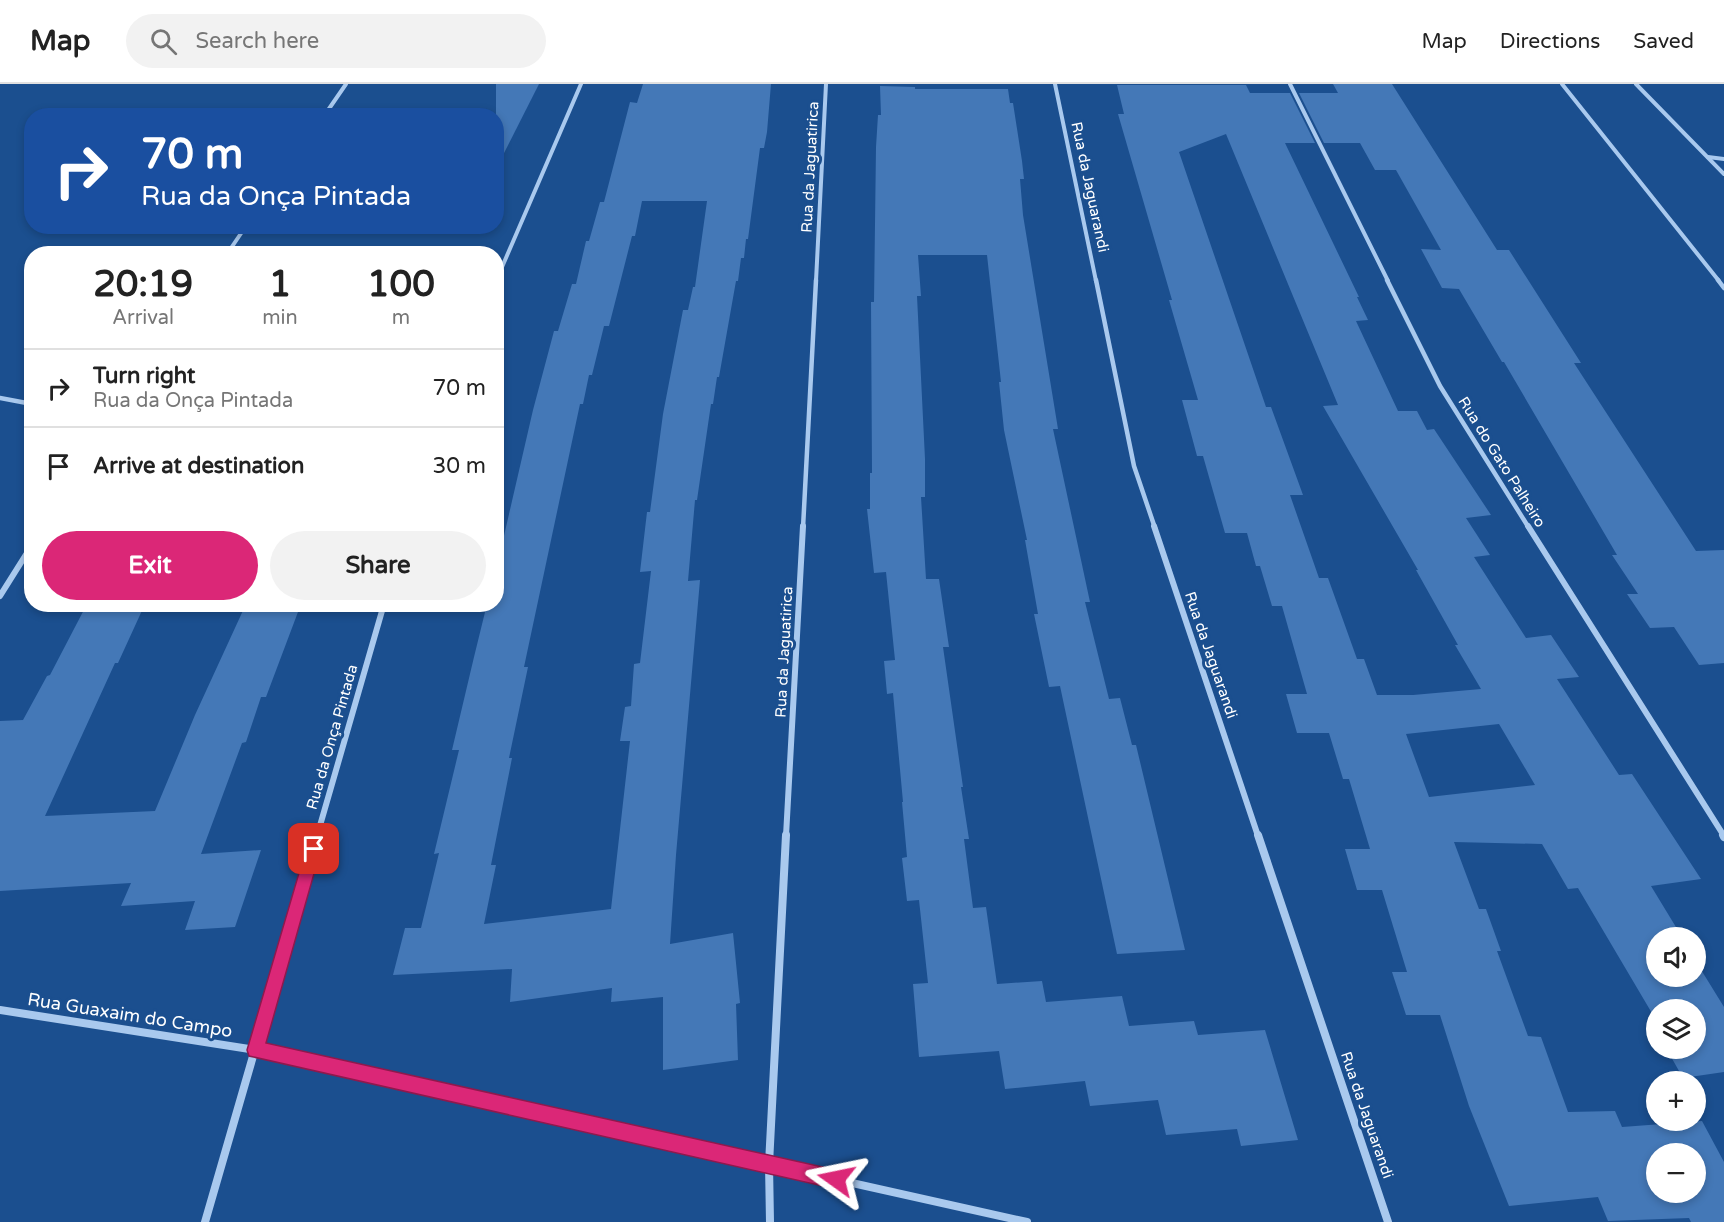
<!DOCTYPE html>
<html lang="en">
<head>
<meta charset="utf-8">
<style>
  :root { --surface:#fff; --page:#f2f2f2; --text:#222; --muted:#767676; --line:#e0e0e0; --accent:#db2777 }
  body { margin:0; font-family:"Varela Round",sans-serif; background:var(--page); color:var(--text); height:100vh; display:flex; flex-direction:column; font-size:22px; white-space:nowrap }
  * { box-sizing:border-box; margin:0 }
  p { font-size:20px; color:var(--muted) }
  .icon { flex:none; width:33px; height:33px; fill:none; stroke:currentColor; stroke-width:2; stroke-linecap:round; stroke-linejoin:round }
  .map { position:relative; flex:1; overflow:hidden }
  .drawer { position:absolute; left:24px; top:162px; width:480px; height:366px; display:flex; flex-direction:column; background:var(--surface); border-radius:24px; box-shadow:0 3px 9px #0003 }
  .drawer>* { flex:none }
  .top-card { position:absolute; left:24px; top:24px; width:480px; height:126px; border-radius:24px; box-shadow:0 3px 9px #0003; background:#1a4fa0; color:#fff; overflow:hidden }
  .fabs { position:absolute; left:1646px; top:843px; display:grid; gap:12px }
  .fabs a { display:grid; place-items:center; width:60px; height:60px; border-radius:50%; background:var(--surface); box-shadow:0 3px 9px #0003; font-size:30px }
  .pin { position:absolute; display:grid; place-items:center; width:51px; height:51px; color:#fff; margin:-26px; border-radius:12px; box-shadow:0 3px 9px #0006 }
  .me { position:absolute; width:66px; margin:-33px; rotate:282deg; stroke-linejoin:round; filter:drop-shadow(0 0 4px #0008) }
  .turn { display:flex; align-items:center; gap:21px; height:126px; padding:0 18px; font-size:27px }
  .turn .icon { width:78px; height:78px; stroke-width:2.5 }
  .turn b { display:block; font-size:42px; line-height:51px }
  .eta { display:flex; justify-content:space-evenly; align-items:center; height:102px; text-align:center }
  .eta b { font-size:36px; font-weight:700; line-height:42px }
  .action { display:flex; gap:12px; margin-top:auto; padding:12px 18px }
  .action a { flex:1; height:69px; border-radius:36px; background:var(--accent); color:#fff; font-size:24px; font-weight:700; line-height:69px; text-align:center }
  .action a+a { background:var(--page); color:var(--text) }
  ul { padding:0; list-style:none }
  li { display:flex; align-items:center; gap:18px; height:78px; padding:0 18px; border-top:2px solid var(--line) }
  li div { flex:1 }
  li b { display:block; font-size:22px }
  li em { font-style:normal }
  header { display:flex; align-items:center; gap:36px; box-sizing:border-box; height:84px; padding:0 30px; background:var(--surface); border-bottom:2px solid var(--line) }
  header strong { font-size:28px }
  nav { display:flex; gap:33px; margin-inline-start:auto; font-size:21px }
  .search { width:420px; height:54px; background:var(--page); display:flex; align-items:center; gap:15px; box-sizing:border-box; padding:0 21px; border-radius:33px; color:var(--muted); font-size:22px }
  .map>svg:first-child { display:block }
  .building { fill:#4478b7; fill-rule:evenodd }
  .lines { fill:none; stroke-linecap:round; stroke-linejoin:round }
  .minor-far3 { stroke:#a9c9ee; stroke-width:4 }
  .minor-far2 { stroke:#a9c9ee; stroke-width:4.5 }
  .minor-far1 { stroke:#a9c9ee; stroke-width:6 }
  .minor { stroke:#a9c9ee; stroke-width:8 }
  .route { fill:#db2777; stroke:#8e194d; stroke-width:1.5 }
  .labels { text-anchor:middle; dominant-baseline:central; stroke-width:6; stroke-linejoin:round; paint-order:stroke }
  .street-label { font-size:15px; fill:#fff; stroke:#1b4f8f }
  .near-street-label { font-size:18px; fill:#fff; stroke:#1b4f8f }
</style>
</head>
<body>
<header>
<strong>Map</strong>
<div class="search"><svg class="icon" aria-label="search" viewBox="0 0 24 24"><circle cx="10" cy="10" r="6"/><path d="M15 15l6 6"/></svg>Search here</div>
<nav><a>Map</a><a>Directions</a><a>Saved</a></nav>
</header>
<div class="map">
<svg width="1724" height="1138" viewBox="0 0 1724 1138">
  <rect width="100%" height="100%" fill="#1b4f8f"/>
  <g class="building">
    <path d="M496,0h43l-43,85z"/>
    <path d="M643,0h128l-4,48 -3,16h-4l-12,91h-2l-2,19h-3l-3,23h-2l-17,96h-2l-4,27h-2l-14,96h-2l-7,81 12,-1 -24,275 -6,89 63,-11 7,70 -4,1 2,56 -75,10v-73l-52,5 1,-14 -102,14 2,-33 -119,6 12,-47h16l18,-75 -5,1 25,-104h-7l22,-93 13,-53h9v-51h4l33,-143 21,-79h4l14,-47h4l10,-43h3l11,-39h4l26,-100 7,1zM642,117h65l-12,86h-2l-5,23h-5l-20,104 -13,98h-3l-7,60 11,-1 -11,92 -6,1 -3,42 -6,1 -5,34h10l-19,168 -127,15 12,-59h-5l21,-107h-3l19,-91h-4l56,-263h3l6,-29h3l12,-49h5l23,-90h3z"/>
    <path d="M1333,0h59l105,166h12l72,113h-7l122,188 28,-1v113l-25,2 -25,-38 -24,1 -23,-34h11l-26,-39h5l-113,-193h-2l-43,-73 -17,-1 -21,-39 20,1 -45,-80h-21l-15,-27h-36l-25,-50h39z"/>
    <path d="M1117,1h129l4,8h40l25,50h-30l74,154h-2l11,23 -12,1 42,90h19l10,19 7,-1 57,86 -25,3 24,37 -16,2 52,81 25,-3 28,42 -22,2 62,96 13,-1 69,105 -50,7 31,51 -26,1v38h39v-16l29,47v65l-41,6 -17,-30h29v-38h-39v10l-78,-132 -10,1 -26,-45 -88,-2 25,67h7l15,42h-4l31,85 13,1 27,75 47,-1 7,16 80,-6 22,41v60h-33l-2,-4 -81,3 -10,-24 -89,9 -40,-100 -29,-91h-34l-14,-43h15l-25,-82h-25l-12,-41h25l-21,-70h-6l-14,-46h-32l-11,-39h21l-25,-88h-10l-12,-40h-4l-9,-33h-22l-22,-77h-6l-15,-56h16l-29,-100h3l-54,-186h6zM1226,50l112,271 -15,1 95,164h-2l42,75h-3l26,44 -68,6h-36l-13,-36h-7l-29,-81h-9l-29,-83h13l-32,-88h-5l-87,-255zM1499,640l36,61 -106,12 -23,-63zM1656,1070h39v38h-39z"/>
    <path d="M880,2l35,1v2h93l2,14h3l9,58 2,18h-4l3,36 35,214h-5l37,173h-5l24,97 11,-1 12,47h4l49,205 -68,4 -57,-268 -11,1 -15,-73h4l-13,-74h2l-23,-110 -5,-48h2l-14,-127h-69l3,41h-4l8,163v38h-4l5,82h13l10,68h-6l20,140h-2l8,52h-5l9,69 13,-1 11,77 45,-3 4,21 76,-6 7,30 65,-5 4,14 67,-5 33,110 -57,6 -4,-17 -71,6 -8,-35 -68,6 -5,-25 -80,8 -6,-38 -80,6 -6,-73 15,-1 -9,-83 -12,1 -5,-43 5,-1 -5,-55h1l-10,-109 -6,1 -3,-33 11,-1 -9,-88 -12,1 -7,-64h3v-36h2l-1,-171h3l2,-155 2,-32h3z"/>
    <path d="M87,520h58l-27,59h-3l-70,153 110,-5 40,-96 51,-111h55l-35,93h-5l-15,45 -4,1 -41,111 60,-4 -26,77 -50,3 10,-29 -74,5 10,-23 -131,8v-170l23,-1 24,-44 3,-1z"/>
  </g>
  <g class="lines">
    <g class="minor-far3">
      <path d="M1055,0l41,197"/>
      <path d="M1290,0l98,197"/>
      <path d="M1562,0l157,197"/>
      <path d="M1636,0l88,90"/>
      <path d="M324,32l22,-32"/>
      <path d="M1708,73l16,2"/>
      <path d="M227,170l19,-28"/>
      <path d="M496,197l85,-197"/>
      <path d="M816,197l10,-197"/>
    </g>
    <g class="minor-far2">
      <path d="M1096,196l38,186 21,62"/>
      <path d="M1387,196l53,106 89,142"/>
      <path d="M1718,196l6,8"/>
      <path d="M0,314l32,6"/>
      <path d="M803,444l13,-248"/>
    </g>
    <g class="minor-far1">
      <path d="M1154,442l104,310"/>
      <path d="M1528,442l196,310"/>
      <path d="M0,512l32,-51"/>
      <path d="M317,752l67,-232"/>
      <path d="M786,752l17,-310"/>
    </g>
    <g class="minor">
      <path d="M1258,751l130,387"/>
      <path d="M1723,751l1,2"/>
      <path d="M0,926l256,40 771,172"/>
      <path d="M205,1138l112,-387"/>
      <path d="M770,1138l-1,-58 17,-329"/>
    </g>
  </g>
  <path class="route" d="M314,758l5,2 2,5 -55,194 570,127 6,2 3,7 -3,7 -6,3 -587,-133 -2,-6 59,-201 2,-5z"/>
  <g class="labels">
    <g class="street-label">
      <text transform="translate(810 83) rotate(-87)">Rua da Jaguatirica</text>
      <text transform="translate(1090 103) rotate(78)">Rua da Jaguarandi</text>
      <text transform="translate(1502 378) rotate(58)">Rua do Gato Palheiro</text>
      <text transform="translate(784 568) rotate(-87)">Rua da Jaguatirica</text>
      <text transform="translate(1211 571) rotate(71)">Rua da Jaguarandi</text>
      <text transform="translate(332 653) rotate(-74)">Rua da Onça Pintada</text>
      <text transform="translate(1367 1031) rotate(71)">Rua da Jaguarandi</text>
    </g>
    <g class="near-street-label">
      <text transform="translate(130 931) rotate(9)">Rua Guaxaim do Campo</text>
    </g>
  </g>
</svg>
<div class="fabs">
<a><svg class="icon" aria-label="sound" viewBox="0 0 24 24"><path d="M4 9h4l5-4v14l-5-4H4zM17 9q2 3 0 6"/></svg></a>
<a><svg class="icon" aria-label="layers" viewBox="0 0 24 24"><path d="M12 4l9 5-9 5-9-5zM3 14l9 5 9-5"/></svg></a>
<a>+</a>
<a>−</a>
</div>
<div class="pin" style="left:314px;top:765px;background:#d93025"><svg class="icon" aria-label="arrive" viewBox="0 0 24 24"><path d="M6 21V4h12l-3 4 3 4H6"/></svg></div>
<svg class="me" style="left:836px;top:1095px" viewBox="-20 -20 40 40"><path d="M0-17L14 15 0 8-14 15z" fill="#db2777" stroke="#fff" stroke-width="4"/></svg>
<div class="top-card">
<div class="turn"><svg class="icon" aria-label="right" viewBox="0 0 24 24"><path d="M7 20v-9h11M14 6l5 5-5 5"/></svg><div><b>70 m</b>Rua da Onça Pintada</div></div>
</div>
<section class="drawer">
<div class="eta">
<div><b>20:19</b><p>Arrival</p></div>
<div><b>1</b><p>min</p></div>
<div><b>100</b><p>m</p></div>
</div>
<ul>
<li><svg class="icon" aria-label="right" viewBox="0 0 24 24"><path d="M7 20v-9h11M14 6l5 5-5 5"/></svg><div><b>Turn right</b><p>Rua da Onça Pintada</p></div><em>70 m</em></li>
<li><svg class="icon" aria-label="arrive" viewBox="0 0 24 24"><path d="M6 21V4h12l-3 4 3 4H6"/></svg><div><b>Arrive at destination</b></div><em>30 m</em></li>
</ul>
<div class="action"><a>Exit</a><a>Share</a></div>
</section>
</div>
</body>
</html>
